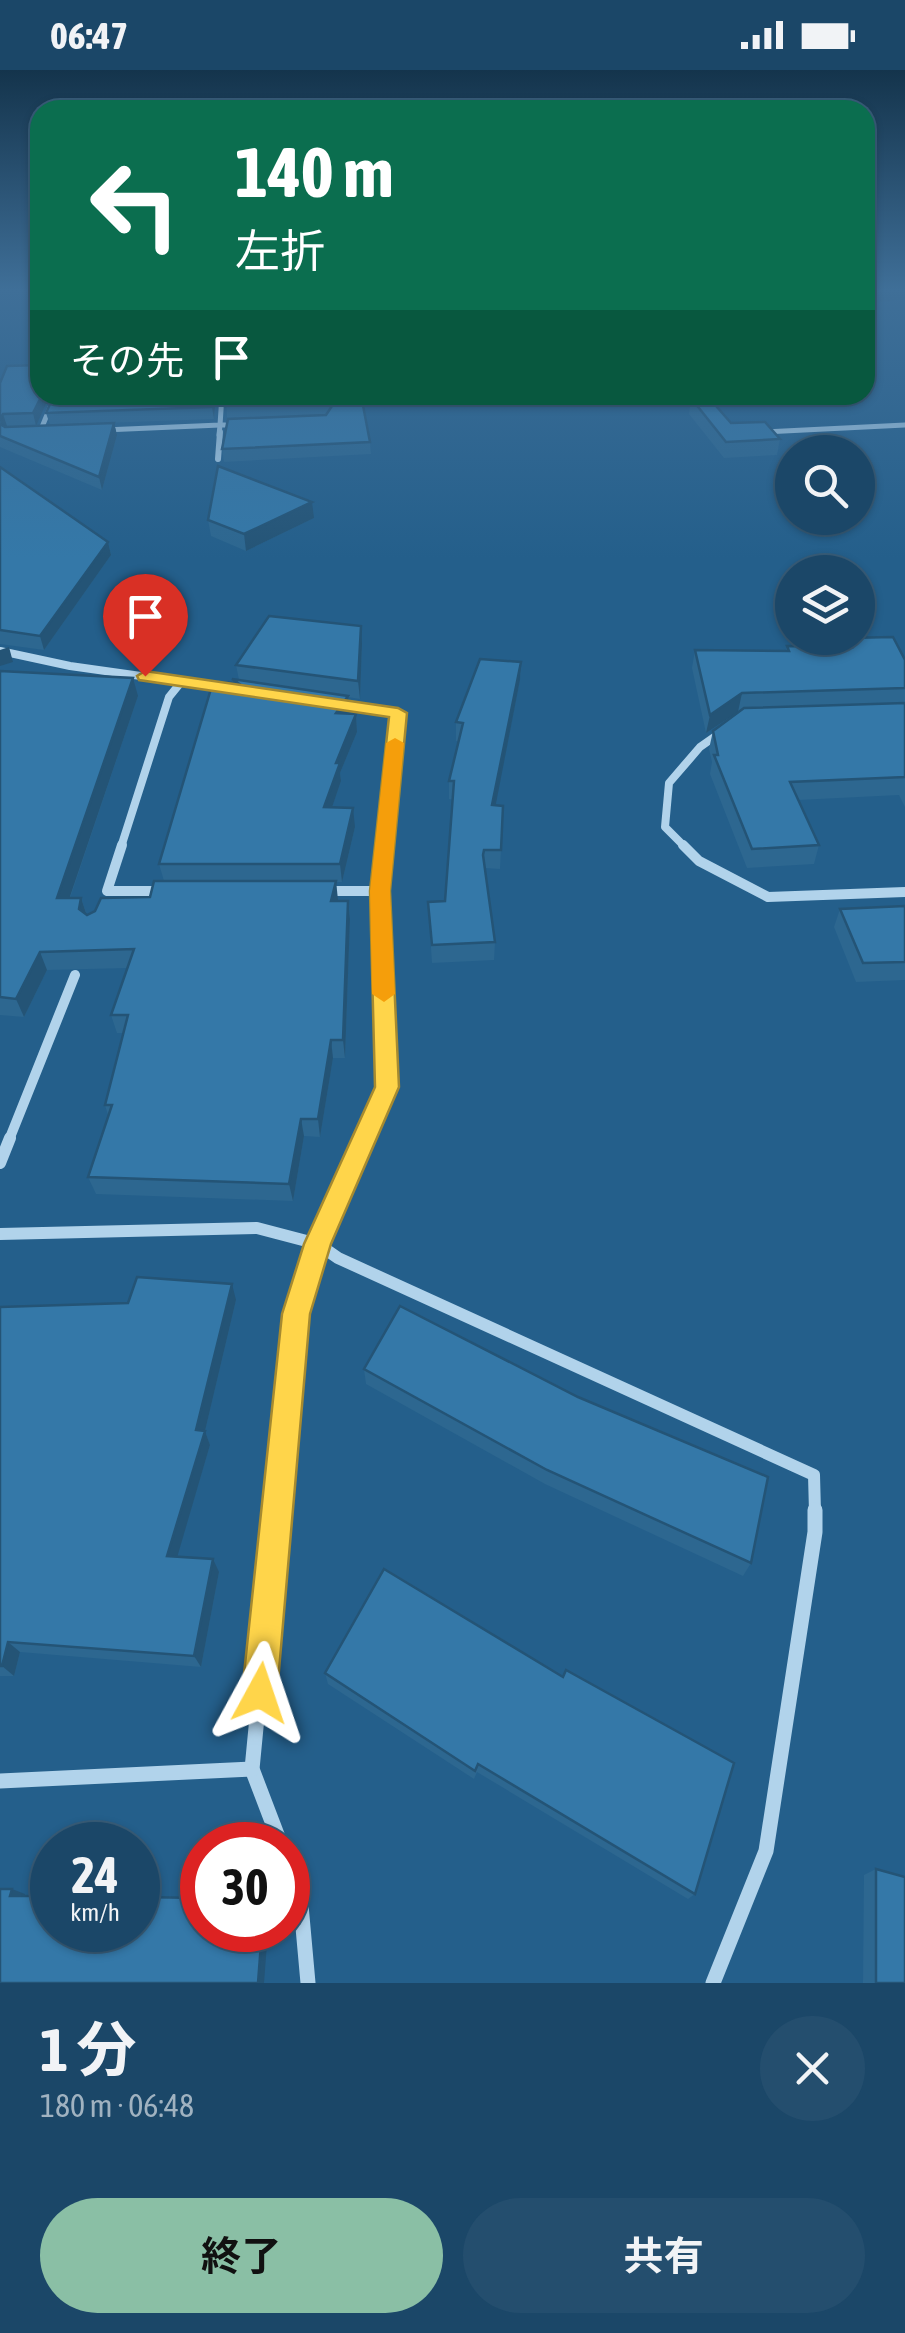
<!DOCTYPE html>
<html lang="ja">
<head>
<meta charset="utf-8">
<style>
  :root { --surface:#1b4768; --page:#244e6e; --text:#f1f3f6; --muted:#a0b2c0; --line:#395f7c; --accent:#8abfa5 }
  body { margin:0; font-family:"Asap Condensed","Noto Sans JP",sans-serif; background:var(--page); color:var(--text); height:100vh; display:flex; flex-direction:column; font-size:38px; white-space:nowrap }
  * { box-sizing:border-box; margin:0 }
  p { font-size:32px; color:var(--muted) }
  .icon { flex:none; width:55px; height:55px; fill:none; stroke:currentColor; stroke-width:2; stroke-linecap:round; stroke-linejoin:round }
  .map { position:relative; height:1913px; overflow:hidden }
  .details { display:flex; flex-direction:column; background:var(--surface); flex:1 }
  .details>* { flex:none }
  .guide { position:absolute; left:30px; top:30px; width:845px; height:305px; border-radius:30px; box-shadow:0 2px 8px #0004,0 0 0 2px var(--line); background:#0b6e4f; color:#fff; overflow:hidden }
  .controls { position:absolute; left:775px; top:365px; display:grid; gap:20px }
  .controls a { display:grid; place-items:center; width:100px; height:100px; border-radius:50%; background:var(--surface); box-shadow:0 2px 8px #0004,0 0 0 2px var(--line); font-size:50px }
  .speed { position:absolute; left:30px; top:1752px; display:flex; gap:20px; font-size:50px; font-weight:700; text-align:center }
  .speed>* { display:grid; place-content:center; width:130px; height:130px; border-radius:50%; background:var(--surface); box-shadow:0 2px 8px #0004,0 0 0 2px var(--line); line-height:1 }
  .speed small { font-size:25px; font-weight:400 }
  .speed .limit { border:15px solid #d22; background:#fff; color:#111 }
  .pin { position:absolute; display:grid; place-items:center; width:85px; height:85px; color:#fff; margin:-102px -42px; border-radius:50% 50% 50% 0; rotate:-45deg; box-shadow:0 0 10px #0007 }
  .pin .icon { rotate:45deg }
  .me { position:absolute; width:110px; margin:-55px; rotate:5deg; stroke-linejoin:round; filter:drop-shadow(0 0 8px #0008) }
  .turn { display:flex; align-items:center; gap:35px; height:210px; padding:0 40px; font-size:45px }
  .turn .icon { width:130px; height:130px; stroke-width:2.5 }
  .turn b { display:block; font-size:70px; line-height:85px }
  .then { display:flex; align-items:center; height:95px; padding:0 40px; background:#0003; gap:20px; font-size:38px }
  .round { display:grid; place-items:center; flex:none; width:105px; height:105px; border-radius:52px; background:var(--page) }
  .summary { display:flex; align-items:center; justify-content:space-between; height:170px; padding:0 40px }
  h1 { font-size:60px; font-weight:700; line-height:75px }
  .action { display:flex; gap:20px; margin-top:auto; padding:20px 40px }
  .action a { flex:1; height:115px; border-radius:60px; background:var(--accent); color:#111; font-size:40px; font-weight:700; line-height:115px; text-align:center }
  .action a+a { background:var(--page); color:var(--text) }
  .status { display:flex; justify-content:space-between; align-items:center; height:70px; padding:0 50px; background:var(--surface); direction:ltr }
  .status svg { height:28px; fill:currentColor }
  .map>svg:first-child { display:block }
  .lines { fill:none; stroke-linecap:round; stroke-linejoin:round }
  .street-far5 { stroke:#b1d3eb; stroke-width:5 }
  .street-far4 { stroke:#b1d3eb; stroke-width:6 }
  .street-far3 { stroke:#b1d3eb; stroke-width:8 }
  .street-far2 { stroke:#b1d3eb; stroke-width:10 }
  .street-far1 { stroke:#b1d3eb; stroke-width:12 }
  .street { stroke:#b1d3eb; stroke-width:15 }
  .wall { fill:#2d6790 }
  .shaded-wall { fill:#245476 }
  .building { fill:#3478a8; stroke:#245476; stroke-width:2.5 }
  .route { fill:#ffd54a; stroke:#a68a30; stroke-width:2.5 }
  .slow { fill:#f59e0b }
</style>
</head>
<body>
<div class="status"><b>06:47</b><svg viewBox="0 0 49 12"><path d="M0 12V9h3v3zM5 12V6h3v6zM10 12V3h3v9zM15 12V0h3v12zM26 1h20v11H26zM47 4h2v5h-2z"/></svg></div>
<div class="map">
<svg width="905" height="1913" viewBox="0 0 905 1913">
  <rect width="100%" height="100%" fill="#245f8b"/>
  <g class="lines">
    <g class="street-far5">
      <path d="M104,360l116,-5 2,-30"/>
      <path d="M40,362l15,-37"/>
      <path d="M764,362l141,-7"/>
      <path d="M219,365l1,-10h5"/>
    </g>
    <path class="street-far4" d="M218,389l2,-27"/>
    <g class="street-far3">
      <path d="M0,581l70,15 156,22"/>
      <path d="M336,634l62,9 -14,134"/>
      <path d="M121,777l48,-150 13,-16"/>
      <path d="M685,777l-20,-20 4,-44 31,-36 20,-14"/>
    </g>
    <g class="street-far2">
      <path d="M122,775l-15,46h57"/>
      <path d="M683,775l16,16 69,36 137,-5"/>
      <path d="M326,821h54"/>
      <path d="M9,1070l66,-165"/>
      <path d="M364,1070l23,-53 -7,-196 5,-46"/>
    </g>
    <g class="street-far1">
      <path d="M0,1093l10,-25"/>
      <path d="M0,1164l257,-6 61,16 20,14 476,217 1,37"/>
      <path d="M277,1442l19,-198 22,-70 47,-106"/>
    </g>
    <g class="street">
      <path d="M277,1440l-25,259 29,76"/>
      <path d="M0,1711l252,-12"/>
      <path d="M288,1791l12,33 8,89"/>
      <path d="M713,1913l53,-132 49,-319v-22"/>
    </g>
  </g>
  <g class="wall">
    <path d="M40,295l-4,61 -30,1 108,-4 3,12 -15,55 -102,-43v-64z"/>
    <path d="M216,325l-2,24 -164,6 -4,-12z"/>
    <path d="M226,325h198v2l-62,3 8,42 1,12 -147,8 -2,-13 104,-34 -99,3z"/>
    <path d="M691,328l40,25 49,16 -3,16 -53,3 -35,-44z"/>
    <path d="M0,397l108,75 3,13 -67,95 -44,-6z"/>
    <path d="M314,448l-68,33 -35,-15 -3,-16z"/>
    <path d="M361,556l1,18 -2,55 -12,-2 2,17h6l1,18 -17,41 1,8 -9,26 23,20 -13,55h-6l1,19h11l2,18 -5,139h-12l-13,79 -16,-1 -11,65 -197,-7 -8,-17 20,-62 -3,-10 18,-72h-6l-6,-18 17,-47 -81,2 -23,47 -24,-2v-344l138,25 -68,202h11l6,17 63,-18 14,-16 -5,-17 74,-181 -1,-4 7,1 -3,-15z"/>
    <path d="M847,568l58,22v147l-6,-12 -101,5 21,45 -5,19 -67,4 -37,-94 2,-12 -3,-13 4,-18 27,-20 -34,22 -14,-65 3,-18 91,1 1,-5 58,1z"/>
    <path d="M521,592l-1,18 -25,125 8,1 -3,63 -15,-1 10,74 -1,18 -62,3 -4,-61 17,-1 8,-101 -4,-1v-18l10,-40h-3v-19z"/>
    <path d="M905,836v74l-49,2 -22,-55 6,-18z"/>
    <path d="M236,1230l-31,131 5,14 -33,111 42,16 -18,95 -181,-15 -6,24h-14v-369z"/>
    <path d="M364,1299l387,194 -8,13 -198,-92 -179,-100z"/>
    <path d="M384,1499l311,325 -7,5 -211,-127 -3,7 -146,-95 -3,-11z"/>
    <path d="M876,1799l29,114h-42l1,-108z"/>
  </g>
  <g class="shaded-wall">
    <path d="M892,220h13v9l-40,5 1,-11z"/>
    <path d="M42,325h8l-14,31 -3,-13z"/>
    <path d="M213,325h3l-2,24 -2,-12z"/>
    <path d="M3,344l4,12 -5,10 -2,-16z"/>
    <path d="M114,353l3,12 -15,55 -3,-13z"/>
    <path d="M312,432l2,16 -68,33 -2,-17z"/>
    <path d="M108,472l3,13 -67,95 -4,-14z"/>
    <path d="M361,556l1,18 -2,55 -2,-18z"/>
    <path d="M9,577l4,15 -13,4v-16z"/>
    <path d="M521,592l-1,18 -28,144v-19z"/>
    <path d="M133,608l5,18 -75,221 -6,-19z"/>
    <path d="M742,623l-4,19 -32,21 4,-18z"/>
    <path d="M348,626l2,18 -14,-1z"/>
    <path d="M356,644l1,18 -17,41 1,8 -15,44 -2,-18 12,-44z"/>
    <path d="M353,738l2,19 -13,55 -2,-18z"/>
    <path d="M336,811l2,19 -5,20 -2,-19z"/>
    <path d="M81,828l6,18 -8,-7z"/>
    <path d="M348,831l2,18 -5,139 -2,-18z"/>
    <path d="M40,882l7,18 -23,47 -8,-18z"/>
    <path d="M331,970l2,18 -13,79 -2,-18z"/>
    <path d="M301,1049l3,17 -11,65 -4,-17z"/>
    <path d="M232,1214l4,16 -31,131 5,14 -36,123 -7,-12 29,-126z"/>
    <path d="M213,1489l6,13 -18,95 -7,-11z"/>
    <path d="M8,1572l12,10 -6,24 -12,-10z"/>
    <path d="M12,1819l13,5 -2,7 -13,-5z"/>
    <path d="M262,1860h6l-4,53h-6z"/>
  </g>
  <g class="building">
    <path d="M865,220h27l-26,3z"/>
    <path d="M40,295v30h2l-9,18 -30,1 -3,6v-37l7,-17z"/>
    <path d="M54,325h159l-1,12 -166,6z"/>
    <path d="M226,325h135l9,47 -148,7 6,-30 98,-4 6,-9 -6,-3 -101,3z"/>
    <path d="M691,328h18l22,25 34,-1 15,17 -54,3z"/>
    <path d="M114,353l-15,54 -99,-41v-12l5,3z"/>
    <path d="M218,396l94,36 -68,32 -36,-14z"/>
    <path d="M0,397l108,75 -68,94 -40,-6z"/>
    <path d="M269,546l92,10 -3,55 -122,-16z"/>
    <path d="M893,567l12,23v28l-163,5 -32,22 -15,-65 94,1 -2,-5 65,1 -5,-9z"/>
    <path d="M480,589l41,3 -29,143 11,1 -2,44h-17l-1,5 12,87 -63,3 -4,-43 17,-1 9,-120h-5l14,-58 -7,-1z"/>
    <path d="M0,601l133,7 -76,220h24l-2,11 8,6 8,-4 6,-13 49,-1 4,-16h182l-5,20h17l-5,139h-12l-13,79h-17l-12,65 -201,-7 24,-72h-7l23,-90h-17l23,-66 -94,3 -24,47 -16,-2z"/>
    <path d="M232,609l116,17 -12,17 20,1 -20,49h4l-16,44 29,1 -13,56h-181l54,-182 25,1z"/>
    <path d="M905,633v74l-115,5 29,63 -67,4 -38,-94h4l-5,-24 31,-23z"/>
    <path d="M905,836v56l-42,1 -23,-54z"/>
    <path d="M137,1207l95,7 -36,146 9,1 -38,125 46,3 -19,97 -186,-14 -6,24h-2v-359l128,-4z"/>
    <path d="M400,1236l178,91 190,80 -17,86 -204,-93 -183,-101z"/>
    <path d="M384,1499l179,108 3,-7 168,93 -39,131 -217,-130 -3,7 -150,-98z"/>
    <path d="M876,1799l29,8v106h-29z"/>
    <path d="M0,1819h12l-2,7h42v34h86v-33l64,1v32h60l-4,53h-258z"/>
  </g>
  <linearGradient id="sky" x2="0" y2="1"><stop stop-color="#14344c"/><stop offset="0.45" stop-color="#3f6f98"/><stop offset="1" stop-color="#3f6f98" stop-opacity="0"/></linearGradient>
  <rect width="905" height="488" fill="url(#sky)"/>
  <path class="route" d="M145,601l253,37 9,5 -17,178 9,196 -68,157 -21,70 -33,379 -5,12 -12,5 -13,-5 -5,-12 40,-379 22,-70 71,-157 -5,-196 19,-174 -250,-37 -2,-4z"/>
  <path class="slow" d="M395,668l9,5 -14,148 5,103 -11,8 -12,-8 -2,-103 16,-148z"/>
</svg>
<div class="controls">
<a><svg class="icon" aria-label="search" viewBox="0 0 24 24"><circle cx="10" cy="10" r="6"/><path d="M15 15l6 6"/></svg></a>
<a><svg class="icon" aria-label="layers" viewBox="0 0 24 24"><path d="M12 4l9 5-9 5-9-5zM3 14l9 5 9-5"/></svg></a>
</div>
<div class="speed"><div>24<small>km/h</small></div><div class="limit">30</div></div>
<div class="pin" style="left:145px;top:606px;background:#d93025"><svg class="icon" aria-label="arrive" viewBox="0 0 24 24"><path d="M6 21V4h12l-3 4 3 4H6"/></svg></div>
<svg class="me" style="left:260px;top:1623px" viewBox="-20 -20 40 40"><path d="M0-17L14 15 0 8-14 15z" fill="#ffd54a" stroke="#fff" stroke-width="4"/></svg>
<div class="guide">
<div class="turn"><svg class="icon" aria-label="left" viewBox="0 0 24 24"><path d="M17 20v-9H6M10 6l-5 5 5 5"/></svg><div><b>140 m</b>左折</div></div>
<div class="then">その先<svg class="icon" aria-label="arrive" viewBox="0 0 24 24"><path d="M6 21V4h12l-3 4 3 4H6"/></svg></div>
</div>
</div>
<section class="details">
<div class="summary"><div><h1>1 分</h1><p>180 m · 06:48</p></div><a class="round"><svg class="icon" aria-label="close" viewBox="0 0 24 24"><path d="M6 6l12 12M18 6L6 18"/></svg></a></div>
<div class="action"><a>終了</a><a>共有</a></div>
</section>
</body>
</html>
